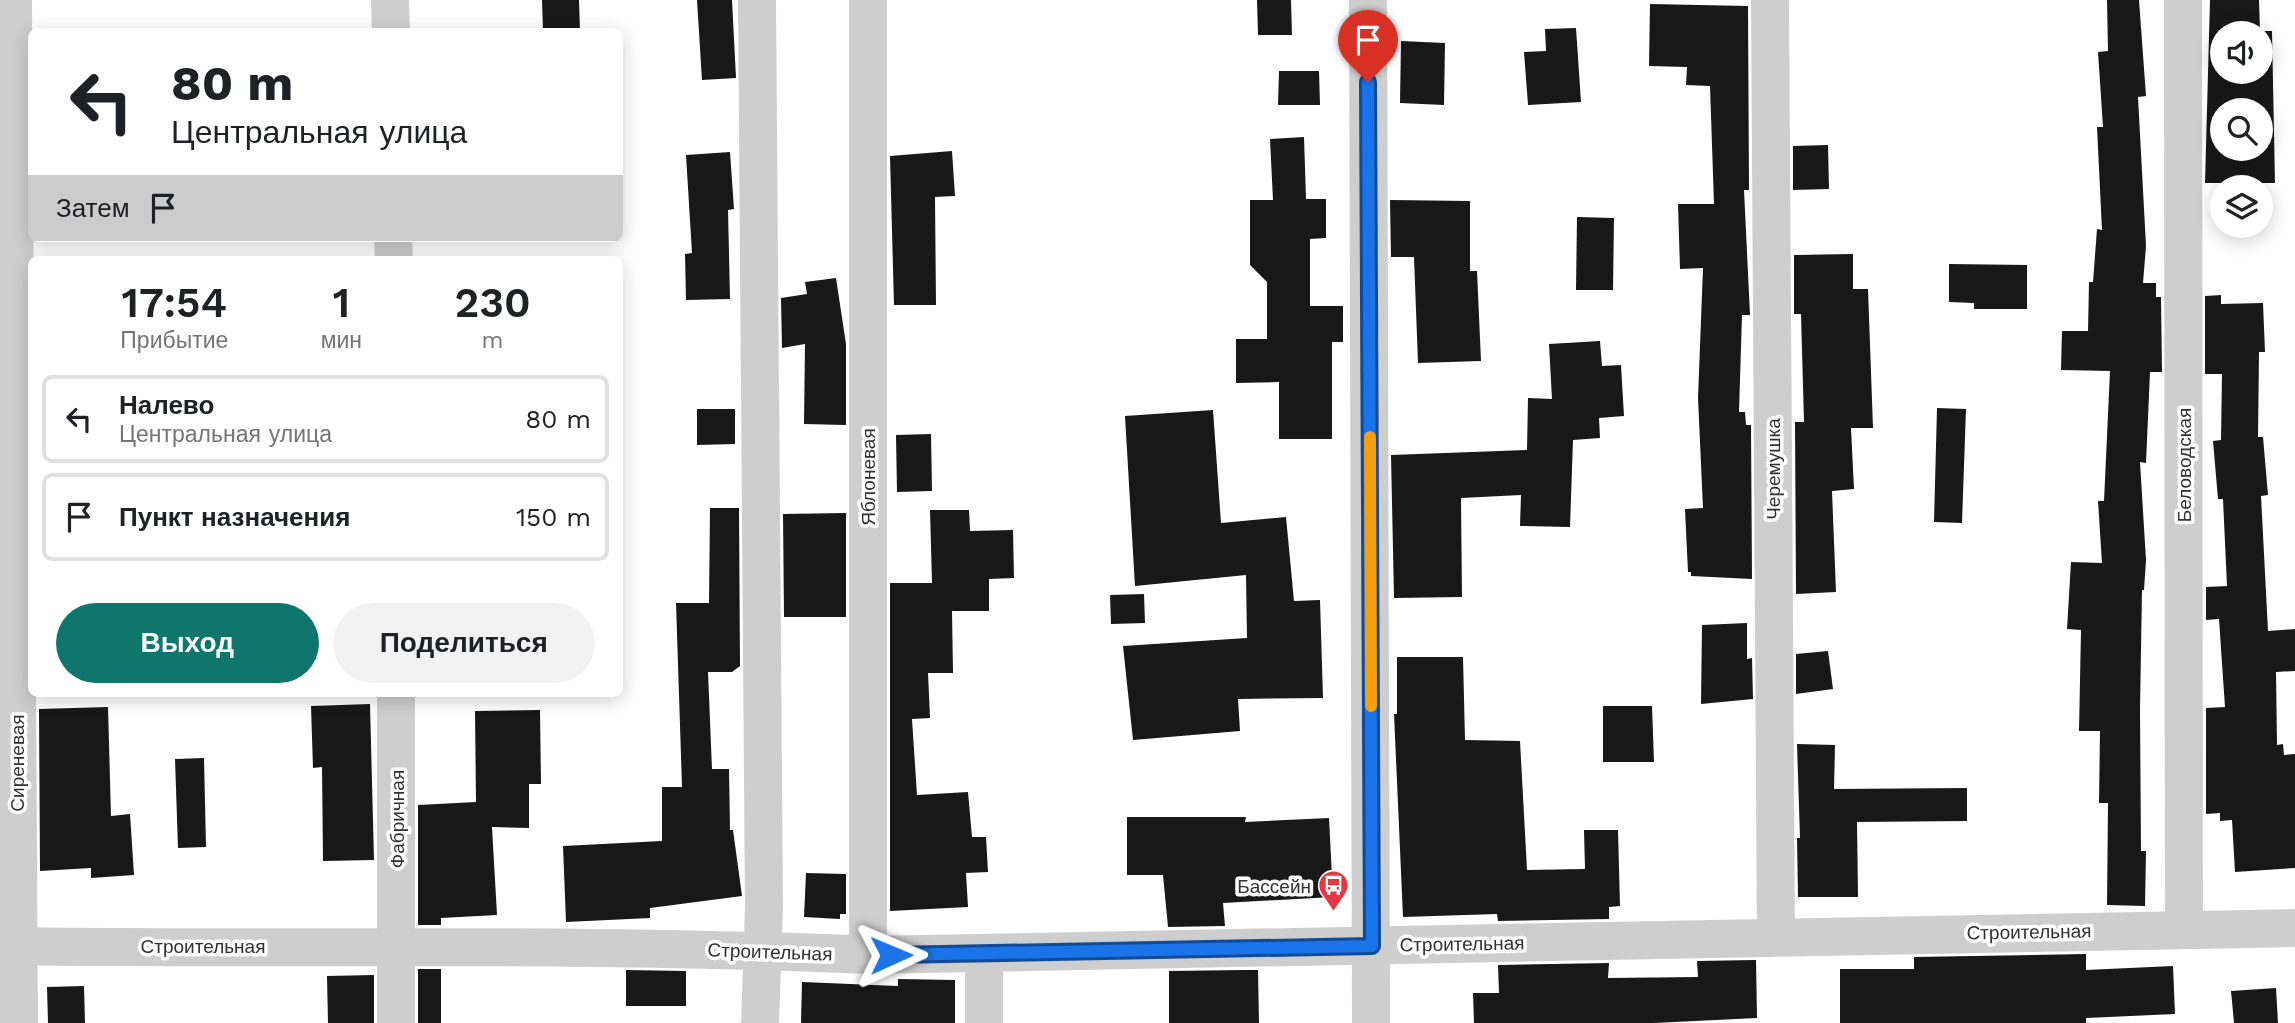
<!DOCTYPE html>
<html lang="ru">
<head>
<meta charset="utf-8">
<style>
  :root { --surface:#fff; --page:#f2f2f2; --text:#202124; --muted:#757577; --line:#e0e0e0; --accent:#0f766e }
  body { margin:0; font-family:"Work Sans",sans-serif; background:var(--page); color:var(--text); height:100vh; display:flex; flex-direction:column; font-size:26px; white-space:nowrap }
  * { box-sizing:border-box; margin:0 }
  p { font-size:23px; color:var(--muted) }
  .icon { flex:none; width:38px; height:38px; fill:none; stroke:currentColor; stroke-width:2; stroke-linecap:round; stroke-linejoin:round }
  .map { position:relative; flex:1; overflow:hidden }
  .side { position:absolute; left:28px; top:256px; width:595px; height:441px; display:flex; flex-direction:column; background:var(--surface); border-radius:10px; box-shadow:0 4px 18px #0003 }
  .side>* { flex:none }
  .banner { position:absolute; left:28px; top:28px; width:595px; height:214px; border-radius:10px; box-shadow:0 4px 18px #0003; background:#fff; color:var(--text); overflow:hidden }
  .tools { position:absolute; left:2210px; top:21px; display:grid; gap:14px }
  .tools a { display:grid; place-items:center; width:63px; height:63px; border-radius:50%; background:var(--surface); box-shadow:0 4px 18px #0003; font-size:35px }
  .pin { position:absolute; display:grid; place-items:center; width:60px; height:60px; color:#fff; margin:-72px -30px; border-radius:50% 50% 50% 0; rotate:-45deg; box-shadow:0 0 7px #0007 }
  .pin .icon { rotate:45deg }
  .me { position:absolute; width:77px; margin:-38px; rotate:89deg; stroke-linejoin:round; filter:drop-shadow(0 0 5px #0008) }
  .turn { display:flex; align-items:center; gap:24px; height:147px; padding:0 28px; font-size:32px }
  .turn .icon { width:91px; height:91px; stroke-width:2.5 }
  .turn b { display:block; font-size:49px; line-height:60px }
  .then { display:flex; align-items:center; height:66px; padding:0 28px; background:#0003; gap:14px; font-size:26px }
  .eta { display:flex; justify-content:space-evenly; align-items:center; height:119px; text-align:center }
  .eta b { font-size:42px; font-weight:600; line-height:49px }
  .action { display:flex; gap:14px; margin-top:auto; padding:14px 28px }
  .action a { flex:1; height:80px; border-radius:42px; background:var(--accent); color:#fff; font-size:28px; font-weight:600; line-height:80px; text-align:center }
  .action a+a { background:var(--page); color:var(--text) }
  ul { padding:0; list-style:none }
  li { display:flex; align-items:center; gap:21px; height:88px; margin:0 14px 10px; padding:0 14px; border:4px solid var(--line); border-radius:10px }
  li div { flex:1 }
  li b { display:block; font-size:26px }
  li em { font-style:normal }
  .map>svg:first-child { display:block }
  .building { fill:#181818; fill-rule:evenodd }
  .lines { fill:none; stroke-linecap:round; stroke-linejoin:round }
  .minor { stroke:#cecece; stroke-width:38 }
  .route-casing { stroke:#114b97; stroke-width:18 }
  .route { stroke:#1a73e8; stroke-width:12 }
  .slow { stroke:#f59e0b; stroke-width:12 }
  .labels { text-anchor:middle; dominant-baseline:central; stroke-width:7; stroke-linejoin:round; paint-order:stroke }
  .street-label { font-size:19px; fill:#313131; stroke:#fff }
  .poi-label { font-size:19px; fill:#313131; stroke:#fff; text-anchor:end }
</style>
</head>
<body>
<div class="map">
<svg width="2295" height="1023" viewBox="0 0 2295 1023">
  <rect width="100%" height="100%" fill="#fff"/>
  <g class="building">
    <path d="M542,0h37l1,32h-37z"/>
    <path d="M697,0h35l4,78 -34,2z"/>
    <path d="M1257,0h34l1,35h-34z"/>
    <path d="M2107,0h32l7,96 -8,1 8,149 -3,37h13v14h5l1,75h-12l-4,91 -6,-1 6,98 -2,30h-2l-2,119 1,142h5l-1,55 -38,-1 1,-102h-9l1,-72h-21l2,-101 -14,-1 4,-67 31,1 -4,-62h6l6,-130 -49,-1 1,-39h26l1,-49h4l4,-53 5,1 -5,-103h6l-5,-75 10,-1z"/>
    <path d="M2210,0h49l1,31h12l3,152h-70zM2222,33h39v39h-39zM2222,110h39v39h-39z"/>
    <path d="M1650,4l98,2 1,184h-5l6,125h-8l-3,97h6l1,13h5l1,154 -61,-3v-4h-3l-3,-63 18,-1 -5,-110 5,-130 -23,1 -2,-65h36l-4,-118 -24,-1 1,-18 -38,-1z"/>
    <path d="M1576,28l5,74 -53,3 -4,-53 22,-1 -1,-22z"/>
    <path d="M1401,41l44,2 -1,62 -44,-2z"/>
    <path d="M1279,71h40l1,34h-42z"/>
    <path d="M1304,137l2,62h20v39l-16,1v67h33v36h-11v97h-53v-57l-43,1v-44h31v-57l-17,-17v-65h23l-3,-61z"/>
    <path d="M1828,145l1,44 -36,1v-44z"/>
    <path d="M952,151l3,45 -20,1 1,108h-42l-4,-149z"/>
    <path d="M730,152l4,57 -6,1 2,89 -44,1 -1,-46 7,-1 -6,-98z"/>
    <path d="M1390,200l80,1v70h7l4,90 -63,2 -4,-106h-23z"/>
    <path d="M1577,217l37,1 -1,72h-37z"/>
    <path d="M1853,254v35h15l5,139h-22l3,61 -22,2 4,101 -40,2 -1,-172h9l-3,-108h-7v-59z"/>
    <path d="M1949,264l78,1v44h-53v-6l-25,-1z"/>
    <path d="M836,278l10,66v81l-42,-1 1,-80 -23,4 -1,-50 26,-4 -2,-12z"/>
    <path d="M2221,295v9l42,-1 2,49h-6l-1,85h5l5,58 -7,1 7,135 27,-2v42l-19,1 1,73 6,-1 1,11 11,-1v114l-60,4 -3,-52 -12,1v-8l-14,1v-106l19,-1 -6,-88 -13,1v-33l21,-1 -4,-87h-5l-5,-58 8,-1 1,-66h-17v-78z"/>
    <path d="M1600,341l2,25 19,-1 3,51 -25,2 1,20 -27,2 -3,87 -50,-1 1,-31 -60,3 1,99 -68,1 -3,-143 136,-5 1,-52 24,1 -3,-55z"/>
    <path d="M1937,408l29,1 -4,114 -28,-1z"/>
    <path d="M697,409h38v35l-38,1z"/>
    <path d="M1213,410l8,113 65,-6 8,84 26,-1 3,98 -85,1 2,32 -107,9 -10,-94 124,-8 -1,-63 -111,11 -10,-170z"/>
    <path d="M931,434l1,57 -35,1 -1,-57z"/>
    <path d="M710,508h29l1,158 -8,6h-24l4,97h17l1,61h3l9,66 -92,12v10l-84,4 -3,-76 99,-5v-54h20l-6,-184h33z"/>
    <path d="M930,510h39l1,21 43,-1 1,48 -25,1v32h-37l1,62h-25l2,45 -18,1 5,76 51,-3 4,45h14l2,35 -22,1 2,34 -78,4v-328h42z"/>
    <path d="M846,513v104h-62l-1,-103z"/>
    <path d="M1144,594l1,29 -34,1 -1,-29z"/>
    <path d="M1747,623v36l5,-1 1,41 -52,5 1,-79z"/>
    <path d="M1828,651l5,38 -37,5v-40z"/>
    <path d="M1397,657h66l2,83 55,1 7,129 58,-1 -1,-39h34l2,76 -11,1v12l-111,2 -1,-7 -94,3 -9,-203h3z"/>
    <path d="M370,704l4,156 -51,1 -1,-94 -9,1 -2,-62z"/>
    <path d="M1603,706h49l2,56h-51z"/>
    <path d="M108,707l3,109 19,-2 4,61 -43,3v-10l-51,3 -1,-162z"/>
    <path d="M540,710l1,74h-12v44l-37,-1 5,88 -56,3v7h-23v-120l58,-3 -1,-91z"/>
    <path d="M1797,744l38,1 -1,44 133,-1v33l-110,1 1,75h-60l-1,-59h3z"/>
    <path d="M204,758l2,89 -28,1 -3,-89z"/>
    <path d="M1127,817h119l-1,5 84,-4 4,79 -110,6 2,23 -57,1 -5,-52h-36z"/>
    <path d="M806,873l40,1v40h-6v5l-36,-2z"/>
    <path d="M2086,954v16l87,-4 2,48 -89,4v5h-246v-54h74v-12z"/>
    <path d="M1756,960l1,58 -103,5h-180l-1,-30h26l-1,-28 111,-2 -1,15 90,-1 -1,-16z"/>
    <rect x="418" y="969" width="23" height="54"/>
    <path d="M626,970l60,1v35h-60z"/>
    <path d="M1243,970h15l1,53h-90v-52z"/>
    <path d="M374,975v48h-46l-1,-47z"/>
    <path d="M898,979l57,1v43h-154l1,-41 96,4z"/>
    <path d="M84,986l1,37h-37l-1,-36z"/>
    <path d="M2276,988l2,35h-44l-3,-32z"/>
  </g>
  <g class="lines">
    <g class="minor">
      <path d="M13,0l6,1023"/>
      <path d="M390,0l1,32"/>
      <path d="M757,0l7,908 -4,115"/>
      <path d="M868,0v955"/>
      <path d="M1368,0l3,1023"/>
      <path d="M1770,0l6,937"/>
      <path d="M2183,0l1,930"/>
      <path d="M393,238l1,21"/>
      <path d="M0,946c289,4 579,-4 868,9l1427,-27"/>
      <path d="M396,1023v-330"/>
      <path d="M984,1023v-70"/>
    </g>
  </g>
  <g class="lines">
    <defs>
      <path id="route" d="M891,955l481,-9 -4,-864"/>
    </defs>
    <use href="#route" class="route-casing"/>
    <use href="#route" class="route"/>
    <path class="slow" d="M1370,437l1,269"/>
  </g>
  <defs>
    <symbol id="bus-pin" viewBox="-11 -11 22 30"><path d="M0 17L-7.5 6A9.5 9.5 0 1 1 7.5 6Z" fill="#e53641" stroke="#fff"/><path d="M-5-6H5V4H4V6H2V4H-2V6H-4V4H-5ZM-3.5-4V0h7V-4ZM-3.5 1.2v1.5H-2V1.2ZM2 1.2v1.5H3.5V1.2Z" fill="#fff"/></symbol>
  </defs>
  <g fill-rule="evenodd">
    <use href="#bus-pin" x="1316" y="868" width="35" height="47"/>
  </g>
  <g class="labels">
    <g class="street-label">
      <text transform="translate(2184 465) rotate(-90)">Беловодская</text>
      <text transform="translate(1773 469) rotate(-90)">Черемушка</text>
      <text transform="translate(868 477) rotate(-90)">Яблоневая</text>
      <text transform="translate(17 763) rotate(-90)">Сиреневая</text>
      <text transform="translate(397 819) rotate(-90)">Фабричная</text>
      <text transform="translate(2029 932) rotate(-1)">Строительная</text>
      <text transform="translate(1462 944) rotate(-1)">Строительная</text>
      <text x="203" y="946">Строительная</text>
      <text transform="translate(770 952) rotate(2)">Строительная</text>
    </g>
    <g class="poi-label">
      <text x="1311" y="886">Бассейн</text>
    </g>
  </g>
</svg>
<div class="tools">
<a><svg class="icon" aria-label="sound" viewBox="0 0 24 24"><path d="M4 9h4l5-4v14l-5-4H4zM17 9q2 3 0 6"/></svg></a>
<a><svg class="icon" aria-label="search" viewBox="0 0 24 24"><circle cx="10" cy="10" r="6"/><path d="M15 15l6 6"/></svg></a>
<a><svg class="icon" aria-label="layers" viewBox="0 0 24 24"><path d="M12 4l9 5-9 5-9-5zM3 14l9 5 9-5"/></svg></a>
</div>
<div class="pin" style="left:1368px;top:82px;background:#d93025"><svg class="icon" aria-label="arrive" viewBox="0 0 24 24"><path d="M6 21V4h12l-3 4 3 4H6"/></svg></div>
<svg class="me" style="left:891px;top:955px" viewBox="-20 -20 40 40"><path d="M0-17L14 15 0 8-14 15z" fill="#1a73e8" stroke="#fff" stroke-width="4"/></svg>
<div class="banner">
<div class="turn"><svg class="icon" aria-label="left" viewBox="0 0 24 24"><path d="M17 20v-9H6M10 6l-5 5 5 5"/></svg><div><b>80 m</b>Центральная улица</div></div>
<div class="then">Затем<svg class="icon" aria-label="arrive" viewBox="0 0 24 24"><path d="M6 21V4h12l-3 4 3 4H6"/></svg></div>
</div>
<section class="side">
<div class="eta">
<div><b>17:54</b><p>Прибытие</p></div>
<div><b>1</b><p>мин</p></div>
<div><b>230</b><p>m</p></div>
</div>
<ul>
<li><svg class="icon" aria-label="left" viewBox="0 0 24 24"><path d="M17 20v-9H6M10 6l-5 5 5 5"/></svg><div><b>Налево</b><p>Центральная улица</p></div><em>80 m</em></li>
<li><svg class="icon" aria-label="arrive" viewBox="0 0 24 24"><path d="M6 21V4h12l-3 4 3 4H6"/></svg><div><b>Пункт назначения</b></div><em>150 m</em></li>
</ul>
<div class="action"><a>Выход</a><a>Поделиться</a></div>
</section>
</div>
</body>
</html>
